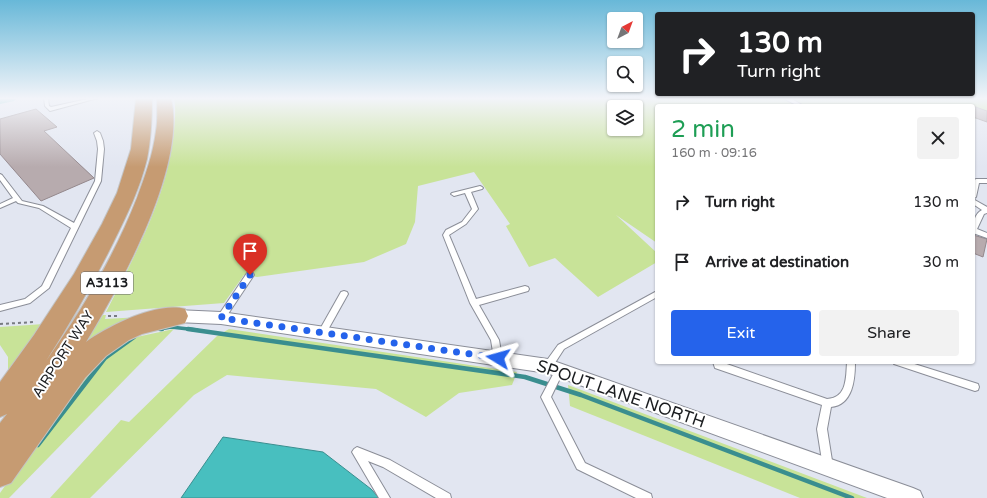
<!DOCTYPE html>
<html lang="en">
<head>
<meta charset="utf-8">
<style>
  :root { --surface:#fff; --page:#f2f2f2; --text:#202124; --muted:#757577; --accent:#2563eb }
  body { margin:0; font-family:"Varela Round",sans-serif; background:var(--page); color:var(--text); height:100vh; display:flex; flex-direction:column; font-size:15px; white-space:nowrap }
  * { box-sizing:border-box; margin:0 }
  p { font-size:13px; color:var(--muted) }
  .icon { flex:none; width:22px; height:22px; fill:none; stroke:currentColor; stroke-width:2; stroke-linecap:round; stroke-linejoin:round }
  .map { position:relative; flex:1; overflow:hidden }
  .details { position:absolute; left:655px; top:104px; width:320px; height:260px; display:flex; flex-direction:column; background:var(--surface); border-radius:4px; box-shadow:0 1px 3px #0004 }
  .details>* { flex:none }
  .top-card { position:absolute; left:655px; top:12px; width:320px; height:84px; border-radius:4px; box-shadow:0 1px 3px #0004; background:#202124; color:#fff; overflow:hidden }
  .needle { width:26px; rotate:41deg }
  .tools { position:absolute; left:607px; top:12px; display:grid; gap:8px }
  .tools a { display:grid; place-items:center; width:36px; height:36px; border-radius:4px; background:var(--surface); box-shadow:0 1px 3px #0004; font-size:20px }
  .pin { position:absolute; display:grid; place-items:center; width:34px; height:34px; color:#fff; margin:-41px -17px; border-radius:50% 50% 50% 0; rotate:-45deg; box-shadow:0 0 4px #0007 }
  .pin .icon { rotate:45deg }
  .me { position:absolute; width:44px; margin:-22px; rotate:278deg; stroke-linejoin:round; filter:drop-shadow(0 0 3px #0008) }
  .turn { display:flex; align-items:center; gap:14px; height:84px; padding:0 16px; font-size:18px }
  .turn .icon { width:52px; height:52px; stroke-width:2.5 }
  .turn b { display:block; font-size:28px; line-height:34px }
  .round { display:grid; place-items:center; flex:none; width:42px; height:42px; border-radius:4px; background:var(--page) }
  .head { display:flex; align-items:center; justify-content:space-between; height:68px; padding:0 16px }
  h1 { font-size:24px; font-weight:600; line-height:30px; color:#1e9e55 }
  .button { display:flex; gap:8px; margin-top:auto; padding:8px 16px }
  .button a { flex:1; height:46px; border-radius:4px; background:var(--accent); color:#fff; font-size:16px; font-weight:600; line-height:46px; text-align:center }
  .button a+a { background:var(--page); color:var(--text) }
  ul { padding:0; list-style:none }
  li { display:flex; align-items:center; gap:12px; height:60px; padding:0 16px }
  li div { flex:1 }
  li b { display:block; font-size:15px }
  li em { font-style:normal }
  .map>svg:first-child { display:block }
  .green { fill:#c8e398; fill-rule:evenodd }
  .water { fill:#48bfbf; stroke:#3a8e8f }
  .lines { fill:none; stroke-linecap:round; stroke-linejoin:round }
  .stream-far1 { stroke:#3a8e8f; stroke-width:3.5 }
  .stream { stroke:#3a8e8f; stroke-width:4.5 }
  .river { fill:#48bfbf; fill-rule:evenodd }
  .building { fill:#b7abae; stroke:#94888c }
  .service-casing { stroke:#8b8e98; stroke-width:2 }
  .minor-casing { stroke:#8b8e98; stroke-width:2 }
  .trunk-casing { stroke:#c3c4c5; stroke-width:2 }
  .path { stroke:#787b82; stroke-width:2; stroke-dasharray:3 3; stroke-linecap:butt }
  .service { fill:#fff; fill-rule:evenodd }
  .minor { fill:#fff; fill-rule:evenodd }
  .trunk { fill:#c69b72; fill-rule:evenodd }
  .route { stroke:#2563eb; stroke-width:7; stroke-dasharray:0 12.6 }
  .labels { text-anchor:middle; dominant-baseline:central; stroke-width:4; stroke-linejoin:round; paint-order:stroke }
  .shield { fill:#fff; stroke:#5f6062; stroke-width:1 }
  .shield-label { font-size:13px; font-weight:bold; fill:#1a1c1f }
  .street-label { font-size:14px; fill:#1a1c1f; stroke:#fff }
  .near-street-label { font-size:17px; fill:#1a1c1f; stroke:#fff }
</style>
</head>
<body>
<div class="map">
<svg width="987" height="498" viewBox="0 0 987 498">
  <rect width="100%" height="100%" fill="#e2e6f1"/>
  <g class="green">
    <path d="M174,98h813v18l-14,3v-13h-316v137l-41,-28 41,38v9l-59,35 -43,-39 -26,9 -23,-41 4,-2 -36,-52 -56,14 -3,36 -9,22 -42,18 -107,15 -13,-2 -20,28 -118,9c29,-57 62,-116 68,-181 1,-12 2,-22 0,-33zM614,107h22v22h-22z"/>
    <path d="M103,315h3l-1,4 54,-3 -93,57z"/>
    <path d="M44,324l-36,47v-14l-8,-12v-18z"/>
    <path d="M174,329l-165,169h-9v-5l80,-112 38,-40z"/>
    <path d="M229,329l288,43 -5,13 -53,8 -33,24 -50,-28 -149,-14 -33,20 -104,103h-40l71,-78 8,2 88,-86z"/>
    <path d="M568,385l299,113h-67l-230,-92z"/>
  </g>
  <path class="water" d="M223,437l100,15 48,37 8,9h-198z"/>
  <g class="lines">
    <path class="stream-far1" d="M160,329l11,-2 26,3"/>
    <g class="stream">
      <path d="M160,329h2"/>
      <path d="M188,329l337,48 56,18 271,103"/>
      <path d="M38,445l67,-87 29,-21"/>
    </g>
    <path class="river" d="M0,98h17l-3,3 -14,3z"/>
  </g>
  <g class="building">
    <path d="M973,106l14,5v11l-14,-5z"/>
    <path d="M36,109l21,18 -13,4 50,47 -53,23 -41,-47v-35z"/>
    <path d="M973,235l14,4 -4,18 -10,-4z"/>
  </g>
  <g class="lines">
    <defs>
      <g id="service">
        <path d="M44,98h4l1,8 2,1 41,-9h6l-48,13 -5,-5z"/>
        <path d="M785,98h5l14,8h-6l-13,-7z"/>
        <path d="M97,131l3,2 3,8 1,8 -3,32 -52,107 -19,15 -30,8v-6l25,-6 17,-13 29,-58 -32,-20 -21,-5 -2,-2 -16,7v-4l13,-6 -13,-18v-6l2,1 20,26 21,5 31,17 21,-42 3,-32 -1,-8 -3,-8z"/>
        <path d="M976,179h11v4h-8l-3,14 -3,2v-18z"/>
        <path d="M480,186l2,1 1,1 -1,1 -11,3 7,17 -12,15 -17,11 27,64 49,-13 3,1 1,2 -1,2 -49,14 20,35 3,18 -1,2 -3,1 -3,-1 -1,-2 -3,-18 -21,-37 -27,-68 3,-5 16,-8 10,-13 -7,-16 -11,3 -3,-2 1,-1z"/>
        <path d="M973,199l14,8v6l-3,1 -7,15 10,4v5l-14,-5c0,-9 1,-19 9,-23l-9,-6z"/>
        <path d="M250,272l3,1 1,2 -30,45 -3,1 -3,-1 -1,-2 1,-2 29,-43z"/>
        <path d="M344,291l3,1 1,2 -23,41 -3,1 -3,-1 -1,-2 1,-2 22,-39z"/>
        <path d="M657,291v6l-93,52 -13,20 -3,1 -3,-1 -1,-3 1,-3 13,-18z"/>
        <path d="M713,362h8l106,37c20,-1 19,-21 20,-37h8c0,17 -2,43 -24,45l-4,22 6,38 -1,3 -4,2 -4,-2 -1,-3 -6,-38 5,-24 -107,-37z"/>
        <path d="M893,362h15l67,21 3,1 1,3 -1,3 -3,1 -81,-27z"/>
        <path d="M560,366l3,1 1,3 -13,27 34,66 66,31 1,4h-16l-59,-29 -36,-72 16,-30z"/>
        <path d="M357,447l33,13 60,34 1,4h-15l-53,-31 -15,-6 22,37h-11l-27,-46 2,-3z"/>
      </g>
      <path id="minor" d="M176,310l45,2 327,47 365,129 7,3 3,7h-36l-340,-125 -326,-49 -45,-2 -5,-2 -2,-4 2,-4z"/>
      <path id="trunk" d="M136,98h16c0,20 -1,41 -5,61 -7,29 -20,56 -33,82 -20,41 -43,81 -68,120 36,-51 68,-104 91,-163 8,-22 16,-43 19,-67 2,-11 1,-22 1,-33h14c16,68 -50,186 -85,244 22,-16 72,-41 99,-33l3,7 -3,7 -43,11 -13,6 -23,16 -21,22 -74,105 -11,4v-64l7,-9 -7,3v-35l34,-47 40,-61 28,-50 15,-31 14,-44z"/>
    </defs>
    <use href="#service" class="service-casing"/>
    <use href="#minor" class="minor-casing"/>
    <use href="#trunk" class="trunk-casing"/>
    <g class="path">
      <path d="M108,316h11"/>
      <path d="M0,324l35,-2"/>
    </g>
    <use href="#service" class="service"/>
    <use href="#minor" class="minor"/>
    <use href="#trunk" class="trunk"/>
  </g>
  <linearGradient id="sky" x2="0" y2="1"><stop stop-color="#68b8d8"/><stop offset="0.59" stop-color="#f2f4f9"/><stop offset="1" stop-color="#f2f4f9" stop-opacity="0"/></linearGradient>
  <rect width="987" height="167" fill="url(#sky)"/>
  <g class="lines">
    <path class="route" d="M250,275l-29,43 277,40"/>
  </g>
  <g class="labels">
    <rect class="shield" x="81" y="272" width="52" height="22" rx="3"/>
    <g class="shield-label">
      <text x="107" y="283">A3113</text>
    </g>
    <g class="street-label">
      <text transform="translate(63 354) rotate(-57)">AIRPORT WAY</text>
    </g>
    <g class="near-street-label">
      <text transform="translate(621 394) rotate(19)">SPOUT LANE NORTH</text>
    </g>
  </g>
</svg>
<div class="tools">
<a><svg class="needle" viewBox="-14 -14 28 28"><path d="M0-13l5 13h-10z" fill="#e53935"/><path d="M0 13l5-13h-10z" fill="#757577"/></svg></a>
<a><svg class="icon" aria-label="search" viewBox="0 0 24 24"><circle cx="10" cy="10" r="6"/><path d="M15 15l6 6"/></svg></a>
<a><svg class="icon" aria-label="layers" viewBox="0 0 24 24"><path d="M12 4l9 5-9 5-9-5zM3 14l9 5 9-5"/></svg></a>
</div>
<div class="pin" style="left:250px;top:275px;background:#d93025"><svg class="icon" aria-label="arrive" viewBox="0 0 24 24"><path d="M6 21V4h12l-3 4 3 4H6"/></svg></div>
<svg class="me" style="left:498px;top:358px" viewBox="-20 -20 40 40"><path d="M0-17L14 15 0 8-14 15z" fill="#2563eb" stroke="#fff" stroke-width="4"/></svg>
<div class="top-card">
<div class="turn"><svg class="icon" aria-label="right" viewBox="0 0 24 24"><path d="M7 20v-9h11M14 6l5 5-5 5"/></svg><div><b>130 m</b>Turn right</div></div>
</div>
<section class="details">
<div class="head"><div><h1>2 min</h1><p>160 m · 09:16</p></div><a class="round"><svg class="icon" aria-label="close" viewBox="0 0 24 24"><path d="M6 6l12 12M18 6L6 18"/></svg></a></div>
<ul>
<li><svg class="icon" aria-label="right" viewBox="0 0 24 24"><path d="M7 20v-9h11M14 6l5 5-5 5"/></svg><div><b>Turn right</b></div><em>130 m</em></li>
<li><svg class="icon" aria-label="arrive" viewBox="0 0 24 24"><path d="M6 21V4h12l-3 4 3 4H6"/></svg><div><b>Arrive at destination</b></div><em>30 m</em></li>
</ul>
<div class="button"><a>Exit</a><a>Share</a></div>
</section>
</div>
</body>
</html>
